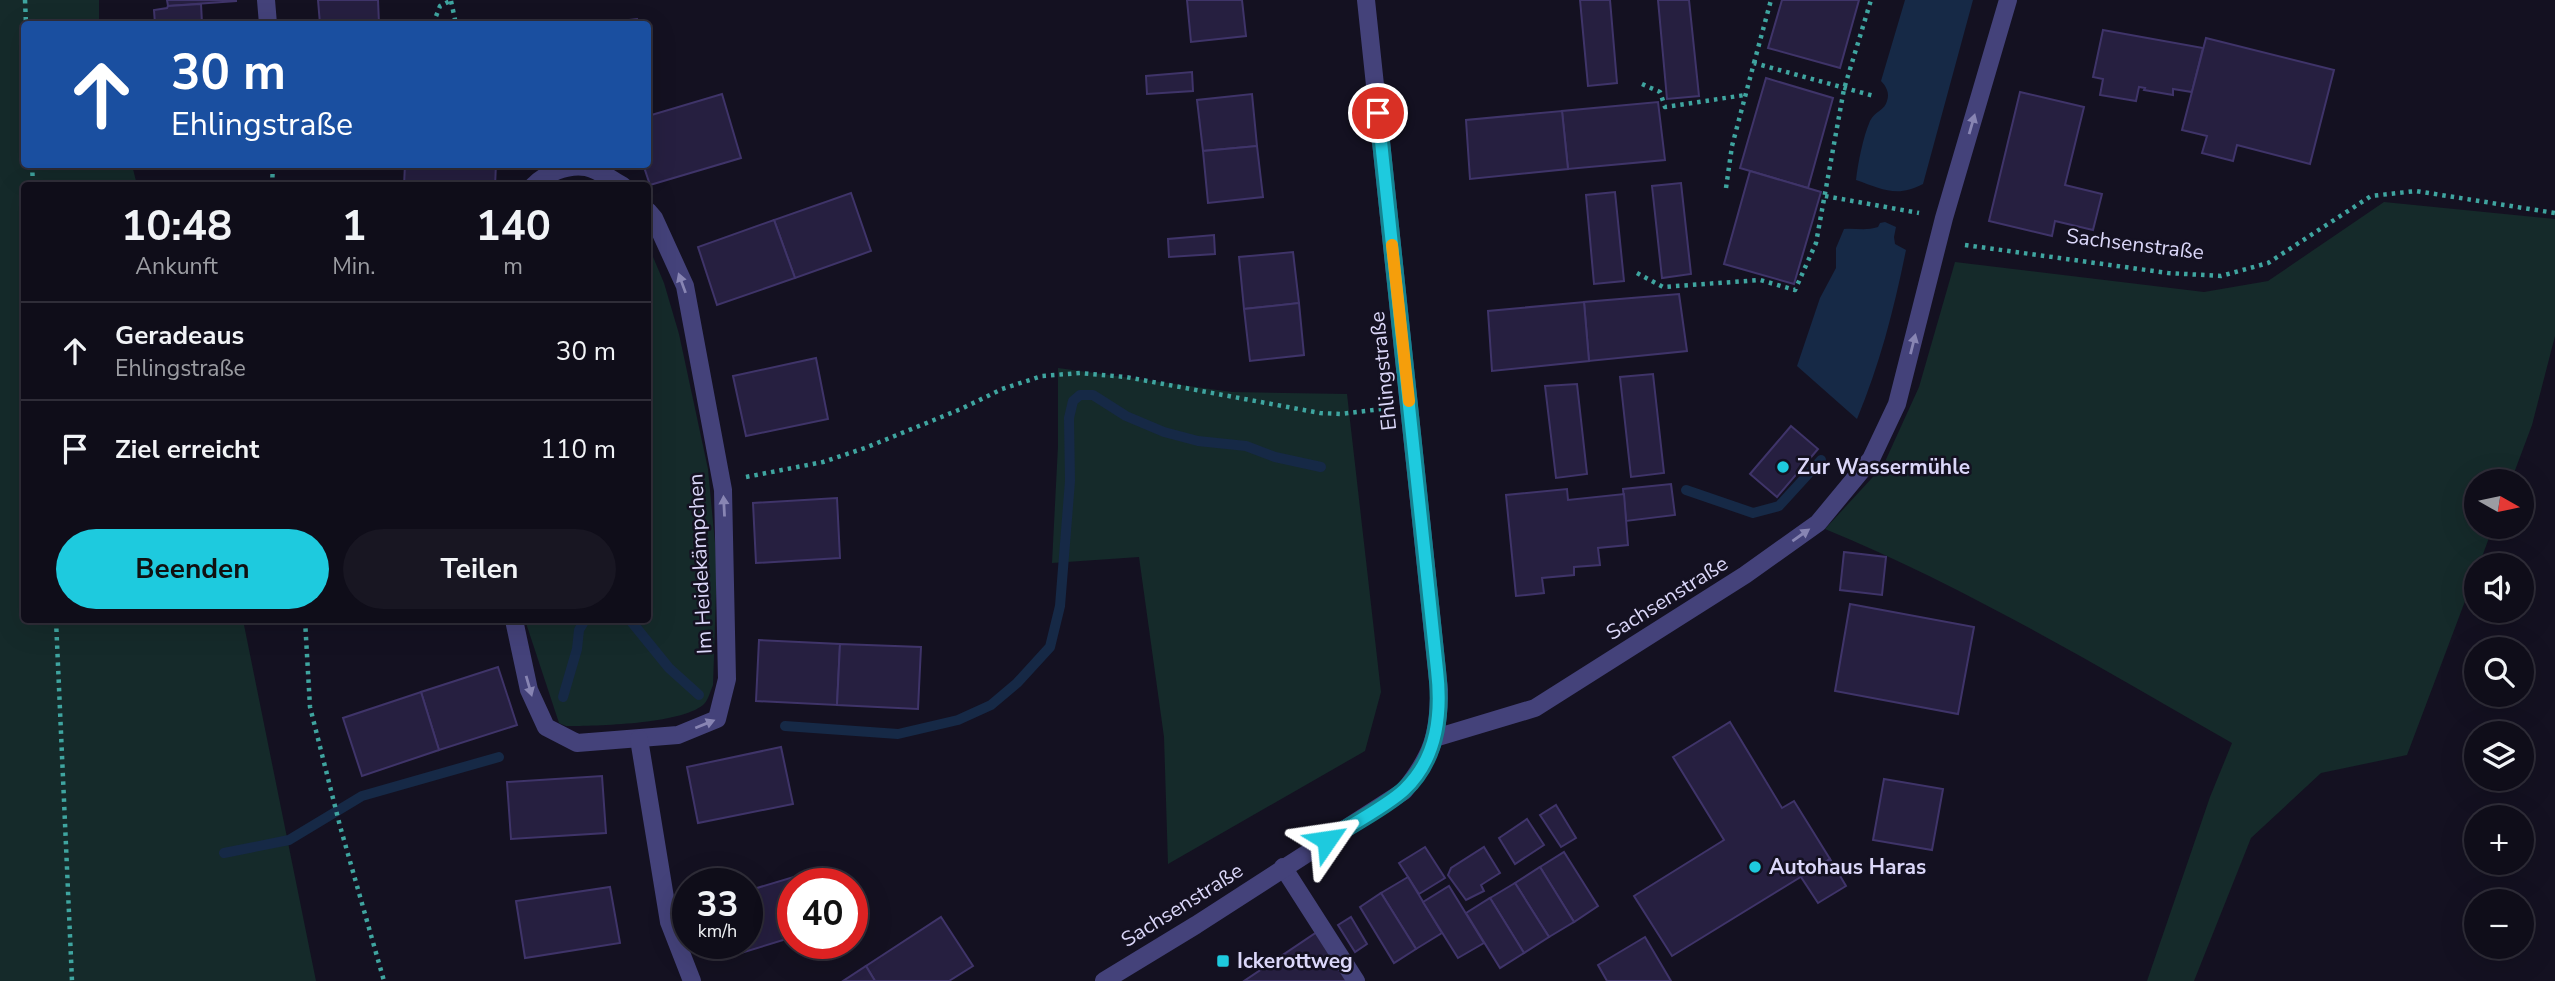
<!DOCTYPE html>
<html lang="de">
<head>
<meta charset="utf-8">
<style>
  :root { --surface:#0f0d19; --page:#181622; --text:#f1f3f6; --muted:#9b9ca2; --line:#2f2d38; --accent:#1ecade }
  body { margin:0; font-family:"Nunito Sans",sans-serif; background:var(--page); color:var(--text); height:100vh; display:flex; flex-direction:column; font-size:26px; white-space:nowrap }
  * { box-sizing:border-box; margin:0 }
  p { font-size:23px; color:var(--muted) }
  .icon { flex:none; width:38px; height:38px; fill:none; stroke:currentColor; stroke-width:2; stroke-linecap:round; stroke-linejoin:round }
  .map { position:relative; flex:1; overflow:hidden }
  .side { position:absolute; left:21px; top:182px; width:630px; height:441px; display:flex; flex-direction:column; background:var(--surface); border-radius:7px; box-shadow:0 7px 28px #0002,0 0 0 2px var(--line) }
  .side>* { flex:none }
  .top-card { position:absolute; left:21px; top:21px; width:630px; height:147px; border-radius:7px; box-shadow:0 7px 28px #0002,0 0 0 2px var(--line); background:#1a4fa0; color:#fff; overflow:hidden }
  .needle { width:46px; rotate:99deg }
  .tools { position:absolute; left:2464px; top:469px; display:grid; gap:14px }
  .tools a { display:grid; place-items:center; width:70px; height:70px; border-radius:50%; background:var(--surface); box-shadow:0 7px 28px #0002,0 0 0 2px var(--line); font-size:35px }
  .speed { position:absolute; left:672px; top:868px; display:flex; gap:14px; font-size:35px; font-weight:700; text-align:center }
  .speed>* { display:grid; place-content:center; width:91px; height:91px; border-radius:50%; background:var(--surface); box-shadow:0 7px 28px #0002,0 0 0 2px var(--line); line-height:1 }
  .speed small { font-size:18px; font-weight:400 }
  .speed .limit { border:10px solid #d22; background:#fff; color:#111 }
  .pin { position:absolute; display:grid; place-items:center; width:60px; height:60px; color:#fff; margin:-30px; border:4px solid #fff; border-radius:50%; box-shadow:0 2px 7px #0007 }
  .me { position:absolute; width:77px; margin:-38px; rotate:58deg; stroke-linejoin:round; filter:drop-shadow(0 0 5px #0008) }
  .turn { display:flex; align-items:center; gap:24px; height:147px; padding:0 35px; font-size:32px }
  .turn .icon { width:91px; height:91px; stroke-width:2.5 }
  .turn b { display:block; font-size:49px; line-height:60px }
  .eta { display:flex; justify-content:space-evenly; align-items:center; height:119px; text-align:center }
  .eta b { font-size:42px; font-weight:700; line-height:49px }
  .button { display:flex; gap:14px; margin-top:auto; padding:14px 35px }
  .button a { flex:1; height:80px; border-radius:42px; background:var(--accent); color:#111; font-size:28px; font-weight:700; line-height:80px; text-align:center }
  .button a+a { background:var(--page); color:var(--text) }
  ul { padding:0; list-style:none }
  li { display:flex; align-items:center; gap:21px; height:98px; padding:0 35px; border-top:2px solid var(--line) }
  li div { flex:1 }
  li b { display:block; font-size:26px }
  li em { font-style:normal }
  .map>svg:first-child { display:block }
  .green { fill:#152a2a }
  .water { fill:#162946 }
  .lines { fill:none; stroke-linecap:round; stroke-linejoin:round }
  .stream { stroke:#162946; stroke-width:10 }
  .building { fill:#261f40; stroke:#3f3469; stroke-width:2 }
  .path { stroke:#3fa5a0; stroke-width:4.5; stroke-dasharray:3.5 5; stroke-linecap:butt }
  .service { stroke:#44427a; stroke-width:18 }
  .minor { stroke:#44427a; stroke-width:18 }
  .tertiary { stroke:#44427a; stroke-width:18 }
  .oneway { fill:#8885b3 }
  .route-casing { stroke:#148390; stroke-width:18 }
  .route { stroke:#1ecade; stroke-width:12 }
  .slow { stroke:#f59e0b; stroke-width:12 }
  .poi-dot { fill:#1ecade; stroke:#141121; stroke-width:2.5 }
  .labels { text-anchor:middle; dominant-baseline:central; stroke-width:5; stroke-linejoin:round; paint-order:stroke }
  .street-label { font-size:21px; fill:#dbd7f9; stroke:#141121 }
  .poi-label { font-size:21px; font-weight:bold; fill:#dbd7f9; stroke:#141121; text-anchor:start }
</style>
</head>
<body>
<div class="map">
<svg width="2555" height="981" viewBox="0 0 2555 981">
  <rect width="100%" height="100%" fill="#141121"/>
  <g class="green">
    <path d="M0,0h99v24h-75v140l108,1 5,20 -113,1v434h219l73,361h-316z"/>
    <path d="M2384,202l171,17v117l-23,89 -21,56h-35v46h17l-14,38h-3v7l-69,183 -86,18 -70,65 -57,143h-47l63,-184 22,-54c-133,-76 -266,-156 -407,-214l58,-63 36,-79 36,-125 249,30 64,-11z"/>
    <path d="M648,245l16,38 15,51 29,135 9,95 -4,121c-3,7 -5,16 -10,20 -23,19 -106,21 -137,21l-7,-3 -34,-103h123z"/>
    <path d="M1058,368l174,24 115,2 34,298 -16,59 -197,113 -4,-127 -25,-180 -87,6 6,-117z"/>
  </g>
  <g class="water">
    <path d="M1905,0h68l-50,184c-26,14 -41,5 -67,-4 2,-17 7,-43 14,-59 4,-9 15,-11 17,-20 3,-8 -1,-15 -6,-20z"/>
    <path d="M1885,222l11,5 -2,10 1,7 11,6c-12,59 -26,114 -49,169l-60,-53 23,-68 16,-30v-20l8,-19c12,-1 22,2 34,-2l2,-4z"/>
  </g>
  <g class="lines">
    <g class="stream">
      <path d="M1686,490l67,23 26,-7 42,-46"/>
      <path d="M630,620l39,48 30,27"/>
      <path d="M563,697l14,-48 2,-19 6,-10"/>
      <path d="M785,726l113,8 60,-14 33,-15 26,-22 33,-36 10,-41 10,-125 -1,-63 4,-17 7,-6h13l33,21 38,16 34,9 48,5 29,11 46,10"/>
      <path d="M224,853l65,-13 73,-44 137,-39"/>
    </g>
  </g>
  <g class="building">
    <path d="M167,0h69v1l-68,5z"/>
    <path d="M318,0h60l1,24h-59z"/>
    <path d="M1187,0h55l4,36 -55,6z"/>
    <path d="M1580,0h30l7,83 -29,3z"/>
    <path d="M1658,0h31l10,96 -32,3z"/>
    <path d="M1782,0h77l-19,68 -72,-20z"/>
    <path d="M201,4l1,19 -47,1 -1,-14 13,-2 1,-2z"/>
    <path d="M637,19l1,5h-45z"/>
    <path d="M2103,30l100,18 -11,44 -19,-3v6l-29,-5 1,-2 -6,-1 -3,14 -36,-6 3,-16 -10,-2z"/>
    <path d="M2206,38l128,32 -24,94 -73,-19 -4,16 -31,-8 5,-17 -25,-6z"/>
    <path d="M1192,72l1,19 -46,3 -1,-18z"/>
    <path d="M1766,78l67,20 -25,90 -68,-20z"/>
    <path d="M2020,92l64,15 -19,78 37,9 -9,36 -38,-9 -3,15 -63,-15z"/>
    <path d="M722,94l19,64 -91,27 -7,-21h5v-48z"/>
    <path d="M1252,94l5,52 -54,5 -6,-51z"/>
    <path d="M1658,102l7,58 -97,9 -6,-58z"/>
    <path d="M1562,111l6,58 -98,10 -4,-59z"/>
    <path d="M1257,146l6,51 -55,6 -5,-52z"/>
    <path d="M405,164h91l-1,22h-91z"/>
    <path d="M1750,171l71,21 -27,92 -70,-20z"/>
    <path d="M1681,183l10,91 -29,4 -10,-92z"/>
    <path d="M1615,192l9,89 -30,3 -8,-89z"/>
    <path d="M851,193l20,58 -76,27 -21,-58z"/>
    <path d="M774,220l21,58 -78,27 -19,-58z"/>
    <path d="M1214,235l1,19 -46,3 -1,-18z"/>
    <path d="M1293,252l6,51 -55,6 -5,-52z"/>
    <path d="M1679,294l8,57 -98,10 -5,-59z"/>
    <path d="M1584,302l5,59 -97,10 -4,-60z"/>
    <path d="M1299,303l5,52 -54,6 -6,-52z"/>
    <path d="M816,358l12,61 -82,17 -13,-60z"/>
    <path d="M1653,374l11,99 -33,4 -11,-100z"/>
    <path d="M1577,384l10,90 -31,4 -11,-92z"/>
    <path d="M1791,426l27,23 -41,48 -27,-23z"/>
    <path d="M1671,484l4,31 -49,6 -3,-32z"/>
    <path d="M1567,489l1,11 56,-6 4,51 -30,3 2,17 -26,2v8l-32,3 2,15 -28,3 -10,-101z"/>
    <path d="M837,498l3,60 -84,5 -3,-60z"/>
    <path d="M1844,552l42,5 -4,38 -42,-5z"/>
    <path d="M1850,604l124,23 -16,87 -123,-23z"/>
    <path d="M759,640l81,4 -3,61 -81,-4z"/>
    <path d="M840,644l81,3 -3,62 -81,-4z"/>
    <path d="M498,667l19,58 -78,25 -18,-58z"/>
    <path d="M421,692l18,58 -77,26 -19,-58z"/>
    <path d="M1730,722l52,86 12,-7 36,58 -158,97 -38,-60 90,-56 -51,-83z"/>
    <path d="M781,747l12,57 -95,19 -11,-56z"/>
    <path d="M602,776l4,57 -95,6 -4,-57z"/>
    <path d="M1884,779l59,10 -11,61 -59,-10z"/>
    <path d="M1556,805l20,33 -15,9 -21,-32z"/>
    <path d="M1527,819l17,26 -29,19 -16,-26z"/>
    <path d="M1425,847l20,31 -26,16 -20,-31z"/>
    <path d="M1484,847l16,26 -19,12 3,6 -18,9 -18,-25 3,-7z"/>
    <path d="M1564,852l34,54 -24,16 -34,-55z"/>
    <path d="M1830,859l16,27 -28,17 -17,-26z"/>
    <path d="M1540,867l34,55 -25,15 -34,-54z"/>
    <path d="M817,870l4,14h-28v53l-52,16 -2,-10h8v-52z"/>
    <path d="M1408,877l34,56 -26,16 -35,-56z"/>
    <path d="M1515,883l34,54 -25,16 -34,-55z"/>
    <path d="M1449,886l35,57 -26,15 -35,-56z"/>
    <path d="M610,887l10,56 -95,15 -9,-57z"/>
    <path d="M1381,893l35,56 -22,14 -34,-56z"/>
    <path d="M1490,898l34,55 -24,15 -34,-55z"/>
    <path d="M941,917l32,49 -24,15h-74l-9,-15z"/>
    <path d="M1351,917l16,27 -12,8 -17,-27z"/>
    <path d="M1317,932l33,49h-106z"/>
    <path d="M1645,937l26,44h-64l-9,-16z"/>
    <path d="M866,966l9,15h-32z"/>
  </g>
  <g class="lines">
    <g class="path">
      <path d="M25,0l1,24"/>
      <path d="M451,1l5,23"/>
      <path d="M433,24l7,-18 10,-5"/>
      <path d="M1754,63l17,-63"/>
      <path d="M1642,84l18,8 5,15 80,-12"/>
      <path d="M32,164l1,22"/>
      <path d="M272,186l1,-22"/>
      <path d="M1726,188l6,-42 22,-83 120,33"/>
      <path d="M1825,196l94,17"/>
      <path d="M1965,245l203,28 53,3 47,-13 103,-67 45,-5 139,22"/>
      <path d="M1637,273l26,14 97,-7 35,10 21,-47 28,-154 27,-89"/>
      <path d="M746,477l77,-15 42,-14 96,-39 41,-20 40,-13 38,-3 46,4 194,36 21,1 40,-5"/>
      <path d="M56,620l16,361"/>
      <path d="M305,620l5,87 30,119 44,155"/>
    </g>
    <path class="service" d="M1283,867l73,114"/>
    <g class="minor">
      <path d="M266,0l2,24"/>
      <path d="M533,186c13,-13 34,-22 53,-19 12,2 26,13 37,19"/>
      <path d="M514,620l15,70 17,37 31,16 101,-8 39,-16 10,-40 -4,-189 -38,-204 -31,-68 -6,-7"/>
      <path d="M1435,738l100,-30 210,-133 73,-52 53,-64 26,-55 47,-186 64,-218"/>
      <path d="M639,739l30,183 23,59"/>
    </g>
    <path class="tertiary" d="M1104,981l92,-56 208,-134c28,-35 35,-56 35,-101l-73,-690"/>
  </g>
  <defs><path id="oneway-solid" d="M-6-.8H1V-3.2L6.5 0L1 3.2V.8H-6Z" transform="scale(1.75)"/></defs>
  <g class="oneway">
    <use href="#oneway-solid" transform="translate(1972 124) rotate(-74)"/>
    <use href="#oneway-solid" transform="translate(682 283) rotate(-110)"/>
    <use href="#oneway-solid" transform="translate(1913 344) rotate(-76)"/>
    <use href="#oneway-solid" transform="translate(724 506) rotate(-93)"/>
    <use href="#oneway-solid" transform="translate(1801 535) rotate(-35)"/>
    <use href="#oneway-solid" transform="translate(529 686) rotate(74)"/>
    <use href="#oneway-solid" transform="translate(705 724) rotate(-22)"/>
  </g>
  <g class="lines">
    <defs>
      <path id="route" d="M1327,840c22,-14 60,-34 77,-50 34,-32 38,-77 33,-120l-59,-557"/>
    </defs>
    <use href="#route" class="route-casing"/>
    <use href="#route" class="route"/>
    <path class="slow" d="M1392,245l17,156"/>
  </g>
  <g class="poi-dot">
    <circle cx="1783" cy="467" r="7"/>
    <circle cx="1755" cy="867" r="7"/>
    <rect x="1216" y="954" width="14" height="14" rx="3.5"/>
  </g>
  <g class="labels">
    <g class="street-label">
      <text transform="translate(2135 244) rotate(7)">Sachsenstraße</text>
      <text transform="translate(1383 371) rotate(-96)">Ehlingstraße</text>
      <text transform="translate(700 564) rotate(-93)">Im Heidekämpchen</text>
      <text transform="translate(1667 598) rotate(-32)">Sachsenstraße</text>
      <text transform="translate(1182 905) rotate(-32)">Sachsenstraße</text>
    </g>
    <g class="poi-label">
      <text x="1797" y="467">Zur Wassermühle</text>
      <text x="1769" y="867">Autohaus Haras</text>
      <text x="1237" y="961">Ickerottweg</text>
    </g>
  </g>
</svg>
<div class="tools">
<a><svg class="needle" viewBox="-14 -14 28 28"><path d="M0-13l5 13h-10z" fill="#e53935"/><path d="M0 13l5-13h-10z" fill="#9b9ca2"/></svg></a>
<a><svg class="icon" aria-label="sound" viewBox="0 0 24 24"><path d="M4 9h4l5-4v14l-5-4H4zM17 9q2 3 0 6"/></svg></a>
<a><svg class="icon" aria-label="search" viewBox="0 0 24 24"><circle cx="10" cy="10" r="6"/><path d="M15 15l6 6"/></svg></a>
<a><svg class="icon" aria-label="layers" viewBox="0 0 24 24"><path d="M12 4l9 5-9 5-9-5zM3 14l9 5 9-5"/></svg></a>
<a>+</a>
<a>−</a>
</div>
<div class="speed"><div>33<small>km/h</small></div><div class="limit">40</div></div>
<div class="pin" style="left:1378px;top:113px;background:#d93025"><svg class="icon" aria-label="arrive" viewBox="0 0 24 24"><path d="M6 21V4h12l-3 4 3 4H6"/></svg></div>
<svg class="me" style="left:1327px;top:840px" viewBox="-20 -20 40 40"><path d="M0-17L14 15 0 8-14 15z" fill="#1ecade" stroke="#fff" stroke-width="4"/></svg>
<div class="top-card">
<div class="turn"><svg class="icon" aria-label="ahead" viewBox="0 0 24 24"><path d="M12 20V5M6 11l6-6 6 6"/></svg><div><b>30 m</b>Ehlingstraße</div></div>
</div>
<section class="side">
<div class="eta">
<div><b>10:48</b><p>Ankunft</p></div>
<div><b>1</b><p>Min.</p></div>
<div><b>140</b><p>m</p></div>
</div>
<ul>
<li><svg class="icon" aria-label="ahead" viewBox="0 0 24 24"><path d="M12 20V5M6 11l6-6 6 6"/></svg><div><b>Geradeaus</b><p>Ehlingstraße</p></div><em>30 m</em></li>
<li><svg class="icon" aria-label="arrive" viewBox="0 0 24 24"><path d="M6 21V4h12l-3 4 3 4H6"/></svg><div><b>Ziel erreicht</b></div><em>110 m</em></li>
</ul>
<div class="button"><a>Beenden</a><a>Teilen</a></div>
</section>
</div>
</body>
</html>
